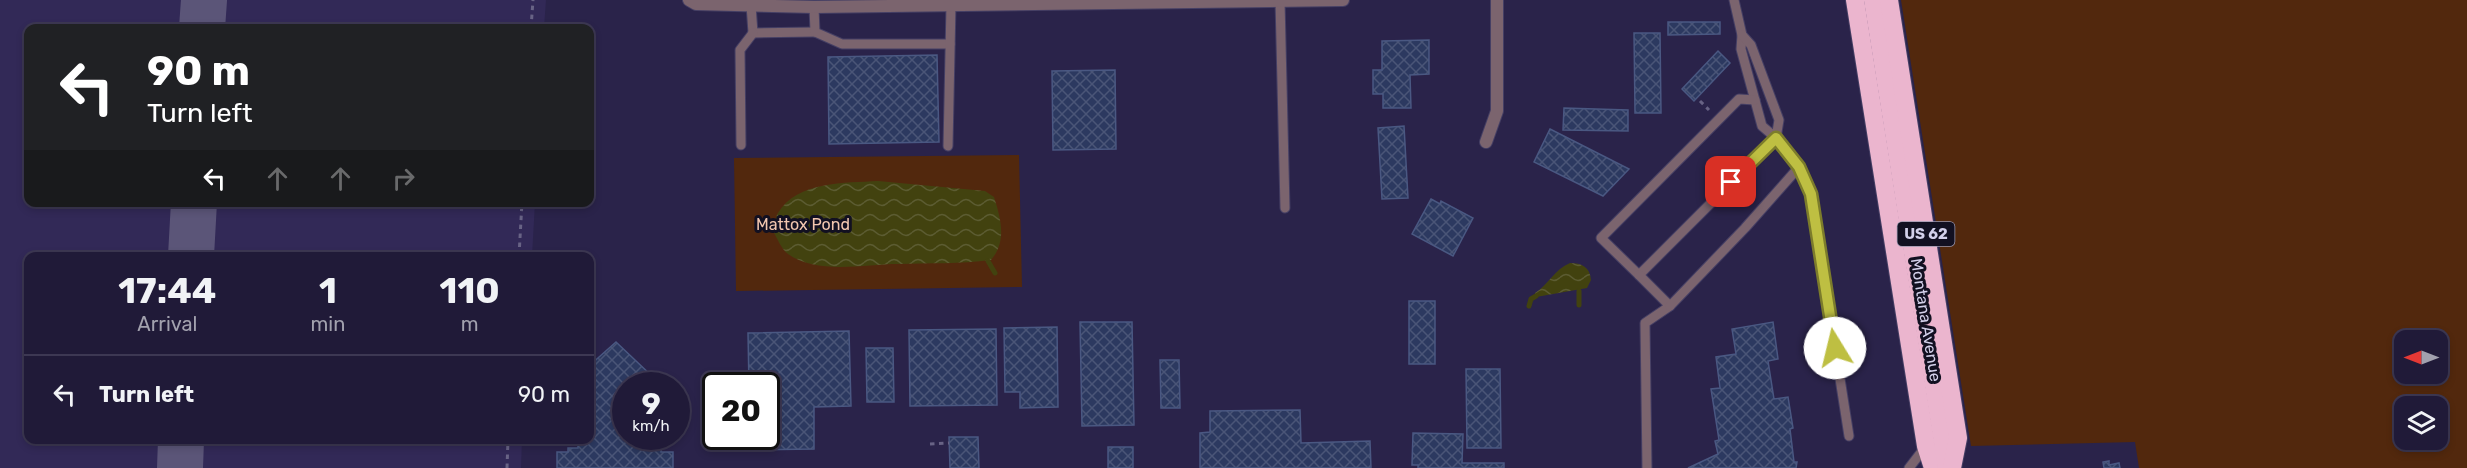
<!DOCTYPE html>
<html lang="en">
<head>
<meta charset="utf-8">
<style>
  :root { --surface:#201a38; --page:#282340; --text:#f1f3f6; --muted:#a2a1ae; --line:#3d3853 }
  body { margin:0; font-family:Rubik,sans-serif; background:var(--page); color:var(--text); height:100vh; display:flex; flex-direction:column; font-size:22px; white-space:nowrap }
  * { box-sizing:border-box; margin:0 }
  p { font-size:20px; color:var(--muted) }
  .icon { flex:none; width:33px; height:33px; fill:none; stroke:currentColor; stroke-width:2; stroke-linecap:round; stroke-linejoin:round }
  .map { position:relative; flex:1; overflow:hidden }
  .drawer { position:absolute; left:24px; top:252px; width:570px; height:192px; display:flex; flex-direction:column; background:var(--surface); border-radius:12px; box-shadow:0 3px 9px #0003,0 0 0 2px var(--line) }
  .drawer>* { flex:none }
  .hud { position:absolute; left:24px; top:24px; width:570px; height:183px; border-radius:12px; box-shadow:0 3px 9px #0003,0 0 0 2px var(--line); background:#202124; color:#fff; overflow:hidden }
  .needle { width:39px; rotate:270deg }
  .controls { position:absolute; left:2394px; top:330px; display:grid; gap:12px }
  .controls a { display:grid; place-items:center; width:54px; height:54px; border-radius:12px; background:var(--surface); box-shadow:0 3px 9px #0003,0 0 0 2px var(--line); font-size:30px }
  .speed { position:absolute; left:612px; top:372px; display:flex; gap:12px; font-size:30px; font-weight:700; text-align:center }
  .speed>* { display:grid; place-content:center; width:78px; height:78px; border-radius:50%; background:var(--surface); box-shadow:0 3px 9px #0003,0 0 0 2px var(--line); line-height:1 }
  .speed small { font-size:15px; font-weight:400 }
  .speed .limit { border:3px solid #111; border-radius:9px; background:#fff; color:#111 }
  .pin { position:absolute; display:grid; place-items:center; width:51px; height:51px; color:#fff; margin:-26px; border-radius:12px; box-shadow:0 3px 9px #0006 }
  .me { position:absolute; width:66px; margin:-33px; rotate:351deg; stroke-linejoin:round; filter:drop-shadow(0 0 4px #0008) }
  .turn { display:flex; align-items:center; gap:21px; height:126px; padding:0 24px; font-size:27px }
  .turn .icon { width:78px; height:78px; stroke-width:2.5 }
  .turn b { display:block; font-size:42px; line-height:51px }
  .lanes { display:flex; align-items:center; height:57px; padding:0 24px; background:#0003; justify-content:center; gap:30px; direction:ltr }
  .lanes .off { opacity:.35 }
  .eta { display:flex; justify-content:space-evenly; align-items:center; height:102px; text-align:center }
  .eta b { font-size:36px; font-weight:700; line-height:42px }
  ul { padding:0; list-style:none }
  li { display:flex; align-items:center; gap:18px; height:78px; padding:0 24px; border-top:2px solid var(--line) }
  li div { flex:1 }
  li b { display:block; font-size:22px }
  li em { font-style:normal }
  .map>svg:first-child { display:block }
  .built { fill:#322957 }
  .green { fill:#52280d; fill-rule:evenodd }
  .water { fill:url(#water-waves) }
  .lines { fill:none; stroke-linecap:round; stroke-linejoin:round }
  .stream { stroke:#42420f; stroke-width:5 }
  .taxiway { stroke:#5b5578; stroke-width:46 }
  .building { fill:url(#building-cross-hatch); stroke:#4a5882; stroke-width:1.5 }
  .lane-casing { stroke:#453f64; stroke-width:11 }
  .street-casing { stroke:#453f64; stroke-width:14 }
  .highway-casing { stroke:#453f64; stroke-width:20 }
  .path { stroke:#686385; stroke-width:3; stroke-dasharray:4.5 4.5; stroke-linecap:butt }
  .lane { stroke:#7b646e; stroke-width:9 }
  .street { stroke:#7b646e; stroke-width:12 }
  .highway { stroke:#ebb5ce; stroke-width:18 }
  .route-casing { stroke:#7c7c2b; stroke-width:15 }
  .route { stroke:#bebf42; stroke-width:10 }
  .labels { text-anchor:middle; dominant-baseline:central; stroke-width:6; stroke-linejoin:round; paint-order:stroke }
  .shield { fill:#121021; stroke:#9996ae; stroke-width:1.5 }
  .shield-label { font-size:15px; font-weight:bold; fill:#d3d0ea }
  .park-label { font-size:16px; fill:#f2c6af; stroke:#121021 }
  .street-label { font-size:16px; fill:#d3d0ea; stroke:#121021 }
</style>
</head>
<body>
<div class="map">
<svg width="2467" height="468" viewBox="0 0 2467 468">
  <defs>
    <pattern id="water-waves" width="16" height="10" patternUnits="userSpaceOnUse" patternTransform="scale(1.5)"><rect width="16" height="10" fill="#42420f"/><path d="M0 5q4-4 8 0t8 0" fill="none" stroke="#5c5c32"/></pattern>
    <pattern id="building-cross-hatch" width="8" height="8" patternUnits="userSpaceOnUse" patternTransform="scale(1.5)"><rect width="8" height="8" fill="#2c3960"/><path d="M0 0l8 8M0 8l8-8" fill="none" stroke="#4a5577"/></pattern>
  </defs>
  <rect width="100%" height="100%" fill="#2a234a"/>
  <path class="built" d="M0,0h546l-2,28h-516v174l507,1 -3,53h-504v184h494l-1,28h-521z"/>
  <g class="green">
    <path d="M1901,0h566v468h-328l-4,-26 -164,4zM2404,340h34v34h-34zM2404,406h34v34h-34z"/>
    <path d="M1019,155l3,132 -286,4 -2,-133z"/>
  </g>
  <g class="water">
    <path d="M878,181l107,10 9,6c7,22 13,44 -3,63 -31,4 -61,3 -93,4 -33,0 -81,11 -110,-10 -6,-4 -11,-16 -15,-23 2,-6 2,-13 5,-18 19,-32 68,-30 100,-32z"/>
    <path d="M1570,263c12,0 20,4 21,17l-4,8 -51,9 -1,-4c13,-8 20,-24 35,-30z"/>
  </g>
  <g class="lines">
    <g class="stream">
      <path d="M988,261l7,12"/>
      <path d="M1579,291v14"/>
      <path d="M1529,306l2,-7 5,-3"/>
    </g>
    <g class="taxiway">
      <path d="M202,28l2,-28"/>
      <path d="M191,256l3,-54"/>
      <path d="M180,468l1,-28"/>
    </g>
  </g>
  <g class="building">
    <path d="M1668,22h52v12l-52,1z"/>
    <path d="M1634,33h26l1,80h-26z"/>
    <path d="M1429,40v34l-19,1 1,33h-28v-14h-10v-24h9v-29z"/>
    <path d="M1718,51l12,12 -36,38 -12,-12z"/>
    <path d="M937,55l2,87 -110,2 -1,-87z"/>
    <path d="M1115,70l1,79 -63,1 -1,-79z"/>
    <path d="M1564,108l64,2v21l-65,-1z"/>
    <path d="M1404,126l4,72 -26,1 -4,-71z"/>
    <path d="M1550,129l79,40 -26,27 -69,-34z"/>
    <path d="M1431,199l9,5 1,-3 32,17 -20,38 -41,-22z"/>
    <rect x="1409" y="301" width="26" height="63"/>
    <path d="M1080,322h52l2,103 -52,1z"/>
    <path d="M1773,322l5,37 -10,2 6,38 14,-2 5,31 -3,1 4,33h3l-1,6h-108l30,-14 -3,-13 4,-1 -8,-51 9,-1 -4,-31 20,-3 -4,-25z"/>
    <path d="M1057,327l1,80 -38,1v-16h-15l-1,-64z"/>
    <path d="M996,329l1,76 -87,1 -1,-76z"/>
    <path d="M849,331l2,75 -37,1v42l-64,1 -1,-14h17v-50h-17l-1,-53z"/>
    <path d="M616,342l38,36 5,-6 9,5 4,6v3h-46v50h27v12h8v4h12v16h-116v-16h11v-4h10v-8h12v-75z"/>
    <path d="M866,348h27l1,54h-27z"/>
    <path d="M1160,360h19l1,48h-19z"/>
    <path d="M1466,369h34l1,79h-34z"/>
    <path d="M1300,410l1,33 69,-2 1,27h-171v-35l10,-1v-21z"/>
    <path d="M1413,433l50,1 -1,29h42v5h-86v-3h-6z"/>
    <path d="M949,437h29l1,31h-29z"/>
    <rect x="1108" y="447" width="25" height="21"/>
    <path d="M2109,461v4l10,-2 1,5h-16l-1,-6z"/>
  </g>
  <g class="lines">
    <defs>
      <g id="lane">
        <path d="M1734,0l8,35 -1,14 21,77 14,12 23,29 12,27 38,242"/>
        <path d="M1280,1l5,207"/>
        <path d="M751,5l2,28 62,-1"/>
        <path d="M814,7l1,25 27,12h108"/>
        <path d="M1742,35l9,10 28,75 -3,18 -137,137 -38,-37 138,-139 16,1"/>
        <path d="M741,145l-1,-95 13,-17"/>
        <path d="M948,146l3,-141"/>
        <path d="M1639,275l31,31 -25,17 2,145"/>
        <path d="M1670,306l75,-78 54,-61"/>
        <path d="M1909,468l17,-22"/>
      </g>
      <g id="street">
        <path d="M689,0l7,4 118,3 529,-7"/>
        <path d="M1486,142l11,-31v-111"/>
      </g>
      <g id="highway">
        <path d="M1855,0l71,446 7,22"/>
        <path d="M1873,0l74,468"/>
        <path d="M1889,0l69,438 -6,30"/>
      </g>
    </defs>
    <use href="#lane" class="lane-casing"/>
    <use href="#street" class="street-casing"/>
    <use href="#highway" class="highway-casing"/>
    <g class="path">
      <path d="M531,28l2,-28"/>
      <path d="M1700,101l9,9"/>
      <path d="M519,256l3,-54"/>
      <path d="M930,444l19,-1"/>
      <path d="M507,468l1,-28"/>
    </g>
    <use href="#lane" class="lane"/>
    <use href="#street" class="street"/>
    <use href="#highway" class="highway"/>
  </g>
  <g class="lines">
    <defs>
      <path id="route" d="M1731,182l45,-44 23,29 12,27 24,154"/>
    </defs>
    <use href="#route" class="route-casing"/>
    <use href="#route" class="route"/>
  </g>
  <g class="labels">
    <rect class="shield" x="1897.5" y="222" width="57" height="24" rx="4.5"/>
    <g class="shield-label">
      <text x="1926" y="234">US 62</text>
    </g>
    <g class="park-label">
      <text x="803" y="224">Mattox Pond</text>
    </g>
    <g class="street-label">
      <text transform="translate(1926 320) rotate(81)">Montana Avenue</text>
    </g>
  </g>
</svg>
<div class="controls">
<a><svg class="needle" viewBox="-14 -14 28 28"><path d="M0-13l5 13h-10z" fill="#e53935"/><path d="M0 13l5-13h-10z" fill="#a2a1ae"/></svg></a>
<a><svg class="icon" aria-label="layers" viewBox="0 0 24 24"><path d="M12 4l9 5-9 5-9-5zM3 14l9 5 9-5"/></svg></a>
</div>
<div class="speed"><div>9<small>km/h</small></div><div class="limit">20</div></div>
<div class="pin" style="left:1731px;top:182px;background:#d93025"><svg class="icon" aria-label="arrive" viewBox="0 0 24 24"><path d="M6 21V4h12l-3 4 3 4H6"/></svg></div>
<svg class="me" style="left:1835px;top:348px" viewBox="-20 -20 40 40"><circle r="19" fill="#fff"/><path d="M0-13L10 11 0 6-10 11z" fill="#bebf42"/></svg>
<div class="hud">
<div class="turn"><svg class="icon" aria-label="left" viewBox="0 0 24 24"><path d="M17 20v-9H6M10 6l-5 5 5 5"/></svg><div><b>90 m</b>Turn left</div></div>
<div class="lanes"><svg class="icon" aria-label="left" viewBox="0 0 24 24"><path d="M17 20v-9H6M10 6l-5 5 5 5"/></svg><svg class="icon off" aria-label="ahead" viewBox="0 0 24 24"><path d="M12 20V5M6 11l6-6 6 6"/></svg><svg class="icon off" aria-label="ahead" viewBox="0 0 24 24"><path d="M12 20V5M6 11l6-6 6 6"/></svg><svg class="icon off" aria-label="right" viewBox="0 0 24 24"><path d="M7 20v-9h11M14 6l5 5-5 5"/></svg></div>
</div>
<section class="drawer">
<div class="eta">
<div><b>17:44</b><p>Arrival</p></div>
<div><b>1</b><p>min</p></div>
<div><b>110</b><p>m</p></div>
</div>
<ul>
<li><svg class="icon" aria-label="left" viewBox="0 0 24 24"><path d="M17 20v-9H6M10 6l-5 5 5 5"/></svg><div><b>Turn left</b></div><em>90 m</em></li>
</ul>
</section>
</div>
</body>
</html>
